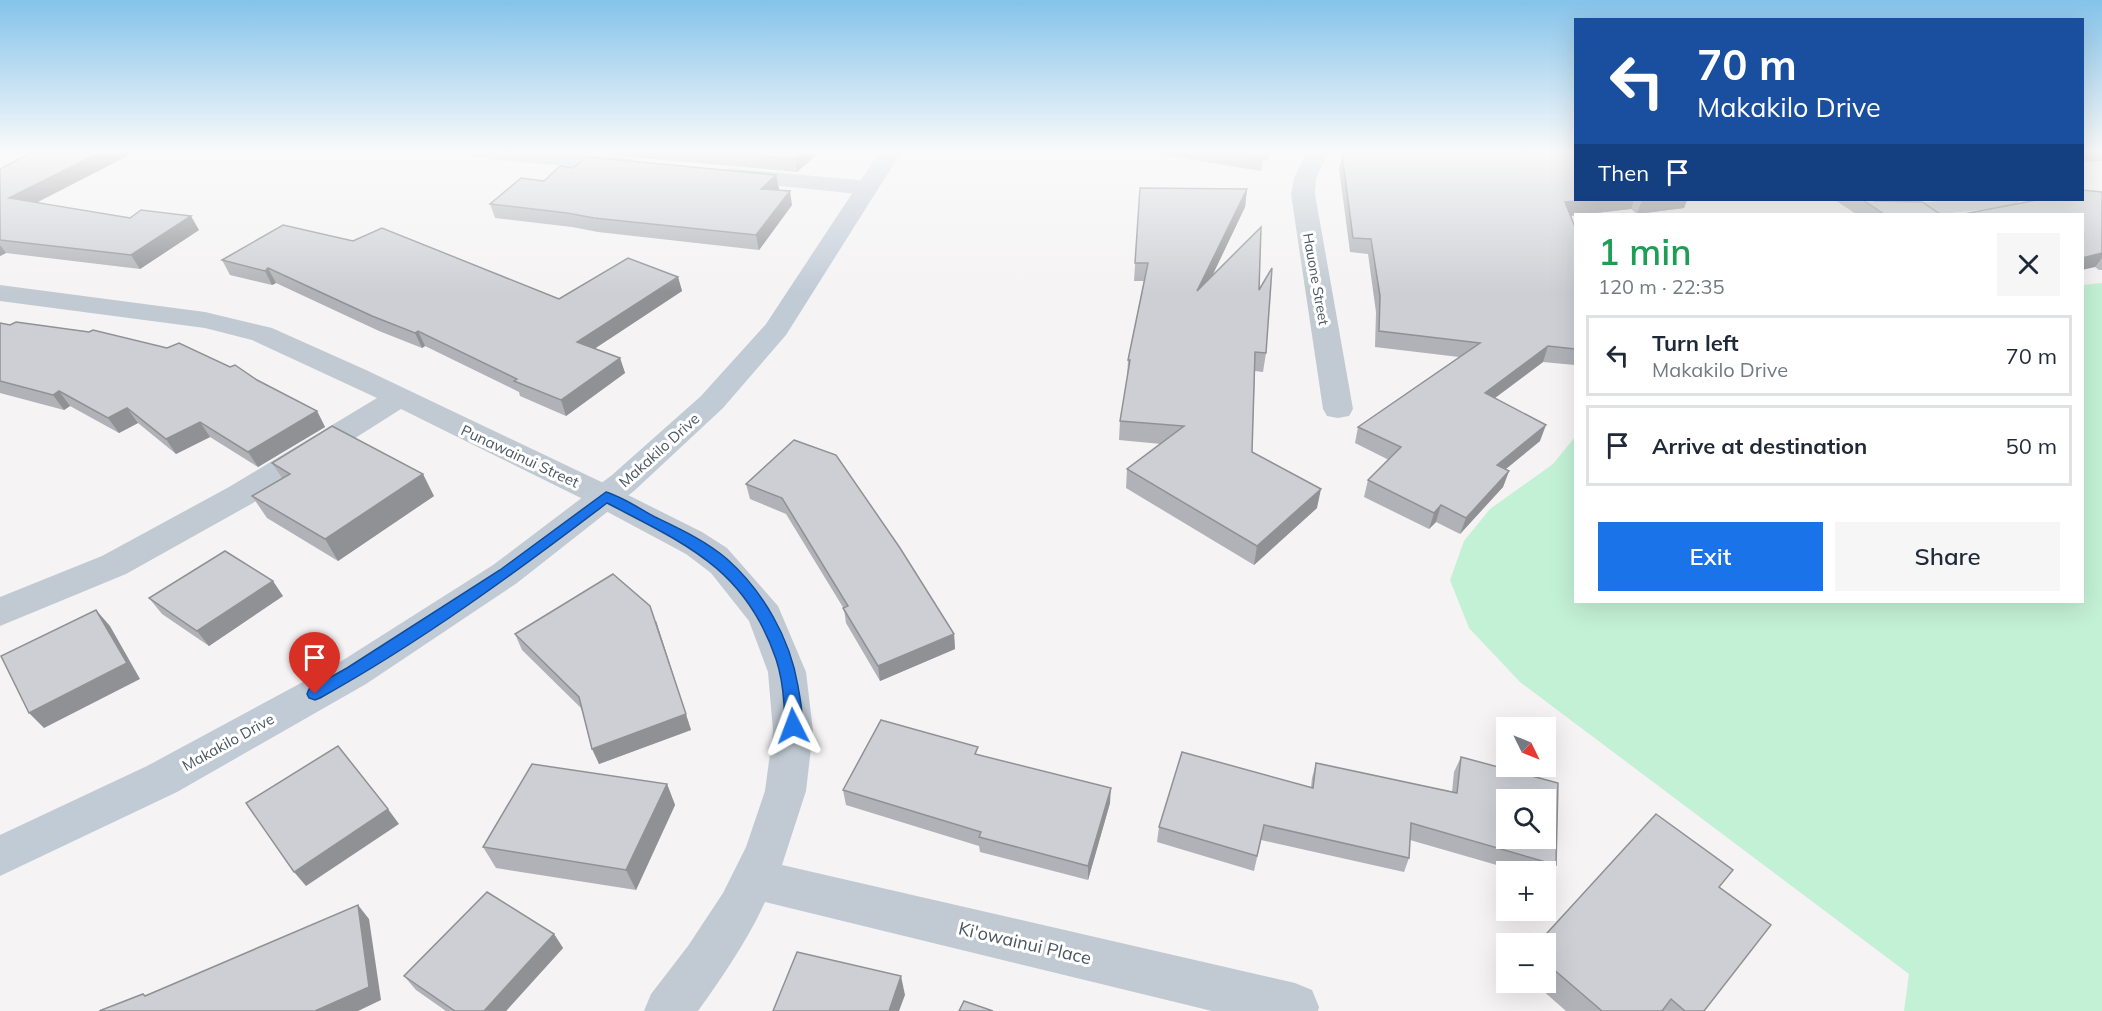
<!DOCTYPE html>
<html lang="en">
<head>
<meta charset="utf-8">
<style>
  :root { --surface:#fff; --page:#f6f6f7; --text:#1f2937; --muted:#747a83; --line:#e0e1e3; --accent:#1a73e8 }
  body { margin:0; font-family:Mulish,sans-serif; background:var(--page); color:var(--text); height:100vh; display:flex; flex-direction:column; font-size:22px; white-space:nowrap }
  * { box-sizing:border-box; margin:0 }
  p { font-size:20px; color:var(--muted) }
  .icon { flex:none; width:33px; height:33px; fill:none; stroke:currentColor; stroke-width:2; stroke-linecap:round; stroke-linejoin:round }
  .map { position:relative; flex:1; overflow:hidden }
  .details { position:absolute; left:1574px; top:213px; width:510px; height:390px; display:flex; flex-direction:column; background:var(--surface); border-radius:0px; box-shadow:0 6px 24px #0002 }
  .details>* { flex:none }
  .guide { position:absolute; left:1574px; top:18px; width:510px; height:183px; border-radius:0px; box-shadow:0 6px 24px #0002; background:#1a4fa0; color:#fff; overflow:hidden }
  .needle { width:39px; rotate:133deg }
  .buttons { position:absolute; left:1496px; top:717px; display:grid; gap:12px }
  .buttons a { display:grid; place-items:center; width:60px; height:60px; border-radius:0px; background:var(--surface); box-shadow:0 6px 24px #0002; font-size:30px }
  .pin { position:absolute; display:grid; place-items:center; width:51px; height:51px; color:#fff; margin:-62px -26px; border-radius:50% 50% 50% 0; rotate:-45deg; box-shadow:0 0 6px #0007 }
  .pin .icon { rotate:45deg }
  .me { position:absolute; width:66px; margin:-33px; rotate:357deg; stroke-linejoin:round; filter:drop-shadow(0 0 4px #0008) }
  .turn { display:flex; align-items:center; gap:21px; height:126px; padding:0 24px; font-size:27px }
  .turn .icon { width:78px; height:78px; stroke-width:2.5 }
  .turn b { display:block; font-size:42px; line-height:51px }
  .then { display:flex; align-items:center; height:57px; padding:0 24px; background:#0003; gap:12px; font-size:22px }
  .round { display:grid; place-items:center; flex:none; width:63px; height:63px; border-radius:0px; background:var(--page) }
  .head { display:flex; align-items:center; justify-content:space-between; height:102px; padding:0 24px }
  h1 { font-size:36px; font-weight:600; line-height:45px; color:#1e9e55 }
  .cta { display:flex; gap:12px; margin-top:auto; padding:12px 24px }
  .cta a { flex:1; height:69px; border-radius:0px; background:var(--accent); color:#fff; font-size:24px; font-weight:600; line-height:69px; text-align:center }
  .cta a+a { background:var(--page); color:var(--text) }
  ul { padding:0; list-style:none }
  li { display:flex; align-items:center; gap:18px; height:81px; margin:0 12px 9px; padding:0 12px; border:3px solid var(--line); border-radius:0px }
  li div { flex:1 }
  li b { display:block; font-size:22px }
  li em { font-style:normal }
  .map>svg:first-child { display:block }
  .green { fill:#c3f1d5 }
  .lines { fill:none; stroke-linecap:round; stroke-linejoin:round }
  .street { fill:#c1cad2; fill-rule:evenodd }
  .secondary { fill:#c1cbd6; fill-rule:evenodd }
  .wall { fill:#b0b2b7 }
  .shaded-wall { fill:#909195 }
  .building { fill:#cdcfd5; stroke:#909195; stroke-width:1.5; fill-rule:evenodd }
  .route { fill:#1a73e8; stroke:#114b97; stroke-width:1.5 }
  .labels { text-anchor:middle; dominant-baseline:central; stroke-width:6; stroke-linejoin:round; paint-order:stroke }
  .far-street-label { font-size:14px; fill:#4a5661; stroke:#fff }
  .street-label { font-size:15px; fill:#4a5661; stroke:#fff }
  .near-street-label { font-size:18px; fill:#4a5661; stroke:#fff }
</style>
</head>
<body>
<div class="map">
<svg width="2102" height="1011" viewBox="0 0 2102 1011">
  <rect width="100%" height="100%" fill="#f5f3f3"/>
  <path class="green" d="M2102,283v728h-198l5,-37 -389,-292 -51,-54 -19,-48 14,-39 26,-32 63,-45 22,-27v165h507v-317z"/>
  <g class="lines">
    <g class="street">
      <path d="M468,151h77l81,7 8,2 3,5 -3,5 -8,2 -147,-14 -8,-2z"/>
      <path d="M1307,151h22l-13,27 -1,16 38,215 -4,7 -11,2 -11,-2 -4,-7 -32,-215 3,-16z"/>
      <path d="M731,168l136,13 8,2 4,5 -4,5 -8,2 -144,-15 -3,-5 3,-5z"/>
      <path d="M1948,200h72l-4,5 -8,2 -67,7h-72l4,-5 8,-2z"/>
      <path d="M0,285l205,27 67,16 94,42 246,117 90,45 25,16 51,58 28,66 7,59 -7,60 -24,74 513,118 17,7 7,17 -1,4h-106l-447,-109c-18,39 -42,74 -67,109h-54l7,-17 37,-48 35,-53 23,-46 19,-56 8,-60 -5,-59 -19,-51 -38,-48 -25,-19 -97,-52 -188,-93 -148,94 -127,71 -126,52v-29l102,-41 127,-69 148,-89 -125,-58 -47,-12 -205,-27z"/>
    </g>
    <path class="secondary" d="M880,151h22l-116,184 -63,73 -89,83 -117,92 -151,101 -189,108 -177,84v-41l147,-69 193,-104 153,-97 119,-90 89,-79 65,-72z"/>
  </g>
  <g class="wall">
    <path d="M34,151h103l-101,52 163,27 -59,39 -134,-16 -6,3v-87z"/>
    <path d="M608,151h213l-24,21 -188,-17z"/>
    <path d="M1158,151h114l-5,10 -4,-1 -2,11 -104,-17z"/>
    <path d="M2082,151h20v10l-20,1z"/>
    <path d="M1342,154l233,46h112l-3,8 -47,6 -6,-5 -61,7 5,11v138l-32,-3 -48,36 45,43 -34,28 3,2 -6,16 -43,47 -24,-12 -7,7 -65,-32 4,-17 21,-20 -34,-17 3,-16 101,-70 -84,-10 1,-35 -8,-58 -18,-2 -11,-84z"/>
    <path d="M573,168l203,7 3,14 -2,1 15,15 -33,45 -161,-18 -26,-5 -77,-9 -5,-14z"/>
    <path d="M1140,188l107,1 -2,18 -34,71 48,12 7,63 -3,19 -8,-1 -3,81 65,56 -63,57 -128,-77 1,-19 34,-25 -42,-4 1,-19 7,-42 1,-19 16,-79h-10z"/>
    <path d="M2102,192v78h-3l-4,-3z"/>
    <path d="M1835,200h62l-1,1 44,13h-84z"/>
    <path d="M222,260l337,39 119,-22 4,14 -88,58 26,9 5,15 -59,43 -46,-20 -1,-4 -94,-46 -3,2 -43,-17 -103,-48 -4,2 -42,-10z"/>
    <path d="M0,323l257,57 60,31 8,16 -67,40 -48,-30 -34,17 -38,-31 -19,10 -49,-27 -6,4 -64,-17z"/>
    <path d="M794,440l160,194 1,15 -75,32 -34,-58 -2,-14 -58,-95 -36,-15 -4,-15z"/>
    <path d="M272,463l162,33 -96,65 -71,-43 -15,-22 30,-18z"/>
    <path d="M283,596l-74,50 -47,-32 -13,-16z"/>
    <path d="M656,621l35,109 -92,34 -18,-56 -59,-58 -7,-16z"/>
    <path d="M978,755l132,48 -22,77 -108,-28 -1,-6 -133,-41 -3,-15z"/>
    <path d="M1461,757l95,108 -8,14 -3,-1v-6h-24l-111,-32 -1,18 -5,14 -143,-32 -7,31 -97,-29 2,-15 152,-40 1,-9 4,-15 136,29 2,-20z"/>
    <path d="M667,784l8,21 -39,85 -140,-22 -13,-21z"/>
    <path d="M1720,887l-16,124h-138l-33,-29h12v-38z"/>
    <path d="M554,934l9,14 -57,63h-60l-30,-21 -12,-14z"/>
  </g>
  <g class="shaded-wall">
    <path d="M103,151h34l-119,61 -9,-14z"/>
    <path d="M804,151h17l-24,21 -2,-13z"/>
    <path d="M1268,151h4l-5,10z"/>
    <path d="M776,175l3,14 -15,13 -3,-13z"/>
    <path d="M1247,189l-2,18 -49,103 1,-19z"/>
    <path d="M790,191l2,14 -33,45 -3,-15z"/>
    <path d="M1589,200h45l-3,9 -71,8 5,-15z"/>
    <path d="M1642,200h45l-3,8 -47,6z"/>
    <path d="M1876,200h21l-2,3 -23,4z"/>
    <path d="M191,216l8,14 -59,39 -9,-14z"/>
    <path d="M0,245l6,8 -6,3z"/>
    <path d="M2102,253v5l-7,9 -13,3v-12z"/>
    <path d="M268,268l8,15 -4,2 -7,-14z"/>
    <path d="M678,277l4,14 -100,66 -5,-15z"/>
    <path d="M418,331l7,15 -3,2 -7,-15z"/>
    <path d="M1548,346l-5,16 -63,47 5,-16z"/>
    <path d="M620,358l5,15 -59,43 -5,-16z"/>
    <path d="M59,391l11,15 -6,4 -11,-15z"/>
    <path d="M127,408l11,15 -19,10 -11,-15z"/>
    <path d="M317,411l8,16 -67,40 -10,-15z"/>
    <path d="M200,422l10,15 -34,17 -10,-15z"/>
    <path d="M1546,425l-6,16 -49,40 6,-16z"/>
    <path d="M1509,471l-6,16 -43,47 6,-16z"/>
    <path d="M423,474l11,22 -96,65 -13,-22z"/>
    <path d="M1321,489l-4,19 -63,57 3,-19z"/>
    <path d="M1441,505l-5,17 -7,7 5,-16z"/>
    <path d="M273,581l10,15 -74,50 -12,-15z"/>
    <path d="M96,610l14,16 30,53 -96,49 -15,-15z"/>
    <path d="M656,621l35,109 -92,34 -7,-15z"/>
    <path d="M954,634l1,15 -75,32 -2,-15z"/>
    <path d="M667,784l8,21 -39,85 -10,-20z"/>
    <path d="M1111,788l-1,15 -22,77v-14z"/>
    <path d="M388,809l11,15 -93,62 -12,-14z"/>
    <path d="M358,905l11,14 12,81 -23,11h-43z"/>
    <path d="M554,934l9,14 -57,63h-22z"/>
    <path d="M901,976l4,19 -6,16h-10z"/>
  </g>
  <g class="building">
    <path d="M34,151h69l-94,47 121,20 11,-8 50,6 -60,39 -131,-15v-71z"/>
    <path d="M702,151h102l-9,8z"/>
    <path d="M1220,151h43v7z"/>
    <path d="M1343,151h232v49h14l-24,2 10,25v122l-27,-3 -63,47 61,32 -49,40 12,6 -43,47 -25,-13 -7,8 -66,-33 33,-33 -43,-20 122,-84 -101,-12 1,-35 -9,-57 -18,-1 -11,-84z"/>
    <path d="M586,157l190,18 -15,14 29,2 -34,44 -162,-17 -27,-5 -77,-9 31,-26 23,3 16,-15 13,2z"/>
    <path d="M1140,188l107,1 -50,102 64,-64 -2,63 13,-22 -6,85 -11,-1 -3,100 69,37 -64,57 -130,-77 57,-43 -64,-5 10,-61h-2l20,-97h-13z"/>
    <path d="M2082,190l20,2v61l-20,5v-44h-118l73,-14h45z"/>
    <path d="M1863,200h13l-1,1 47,1 18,12h-56z"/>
    <path d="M283,225l70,16 29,-13 177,71 69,-41 50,19 -101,65 43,16 -59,42 -47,-19 3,-2 -99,-48 -3,2 -43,-17 -104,-48 -3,3 -43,-11z"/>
    <path d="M16,322l73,10 4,-2 74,18 12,-5 51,24 5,-2 22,15 60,31 -69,41 -48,-30 -34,17 -39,-31 -19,10 -49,-27 -6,4 -53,-14v-58l10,2z"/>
    <path d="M332,426l91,48 -98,65 -73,-43 38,-22 -18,-11z"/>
    <path d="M794,440l42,15 64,93 54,86 -76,32 -35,-58 5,-2 -66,-108 -36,-14z"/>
    <path d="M225,551l48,30 -76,50 -48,-33z"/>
    <path d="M613,574l37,32 36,108 -94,35 -13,-52 -64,-63z"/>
    <path d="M96,610l31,53 -98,50 -28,-57z"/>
    <path d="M881,720l97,27 -3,7 136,34 -23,78 -109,-29 2,-5 -138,-42z"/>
    <path d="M338,746l50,63 -94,63 -48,-69z"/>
    <path d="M1182,752l131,36 3,-25 141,30 4,-36 97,26 -2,82 -145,-42 -2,35 -145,-33 -7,31 -98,-29zM1506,800h39v38h-39z"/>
    <path d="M532,764l135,20 -41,86 -143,-23z"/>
    <path d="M1656,814l77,56 -14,17 52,38 -67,86h-19l-14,-12 -9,12h-60l-57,-49v-18h-8z"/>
    <path d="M487,892l67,42 -70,77h-29l-51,-35z"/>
    <path d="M358,905l11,82 -54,24h-216l44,-17 2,2z"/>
    <path d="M797,952l104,24 -12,35h-116z"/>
    <path d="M964,1001l29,10h-34z"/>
  </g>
  <linearGradient id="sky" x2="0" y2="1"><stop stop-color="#85c3ea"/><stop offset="0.52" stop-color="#fafafa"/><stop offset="1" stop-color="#fafafa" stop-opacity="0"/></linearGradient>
  <rect width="2102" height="292" fill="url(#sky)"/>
  <path class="route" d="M606,492c17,5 34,17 49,25 25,12 51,24 72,42 36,32 63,79 71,127 2,13 7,32 1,45l-6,2 -6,-2c-4,-8 -2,-18 -3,-27 -1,-15 -3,-30 -8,-45 -31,-91 -91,-115 -169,-156 -92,70 -186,139 -287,195l-5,2 -6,-2 -2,-4 2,-5 38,-21 153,-98z"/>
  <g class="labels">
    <g class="far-street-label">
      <text transform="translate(1316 279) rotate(80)">Hauone Street</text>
    </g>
    <g class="street-label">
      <text transform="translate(659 450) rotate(-42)">Makakilo Drive</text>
      <text transform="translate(520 456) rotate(25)">Punawainui Street</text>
      <text transform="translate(228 742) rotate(-29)">Makakilo Drive</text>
    </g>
    <g class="near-street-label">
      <text transform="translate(1025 943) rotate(13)">Ki'owainui Place</text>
    </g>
  </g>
</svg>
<div class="buttons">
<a><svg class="needle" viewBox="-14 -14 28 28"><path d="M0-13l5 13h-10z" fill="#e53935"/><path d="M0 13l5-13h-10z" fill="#747a83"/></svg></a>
<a><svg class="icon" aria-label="search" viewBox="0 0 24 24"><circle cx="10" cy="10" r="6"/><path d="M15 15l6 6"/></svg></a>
<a>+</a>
<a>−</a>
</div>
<div class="pin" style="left:315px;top:694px;background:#d93025"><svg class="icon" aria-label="arrive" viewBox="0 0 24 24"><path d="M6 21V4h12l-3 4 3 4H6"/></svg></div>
<svg class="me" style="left:793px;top:726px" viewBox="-20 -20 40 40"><path d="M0-17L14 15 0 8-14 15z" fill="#1a73e8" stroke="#fff" stroke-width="4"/></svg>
<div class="guide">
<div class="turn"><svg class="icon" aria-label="left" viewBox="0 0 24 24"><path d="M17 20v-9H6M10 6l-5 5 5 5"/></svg><div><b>70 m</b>Makakilo Drive</div></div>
<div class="then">Then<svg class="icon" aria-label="arrive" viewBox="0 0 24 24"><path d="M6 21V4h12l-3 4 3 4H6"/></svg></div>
</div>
<section class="details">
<div class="head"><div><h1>1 min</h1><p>120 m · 22:35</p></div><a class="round"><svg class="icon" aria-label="close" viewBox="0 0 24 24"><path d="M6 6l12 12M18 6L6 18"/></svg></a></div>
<ul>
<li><svg class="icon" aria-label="left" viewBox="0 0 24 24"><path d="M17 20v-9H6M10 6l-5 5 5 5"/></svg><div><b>Turn left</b><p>Makakilo Drive</p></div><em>70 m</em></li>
<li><svg class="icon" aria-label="arrive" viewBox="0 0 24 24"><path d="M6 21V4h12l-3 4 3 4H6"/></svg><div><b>Arrive at destination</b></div><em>50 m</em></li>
</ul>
<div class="cta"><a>Exit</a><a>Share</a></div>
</section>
</div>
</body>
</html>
